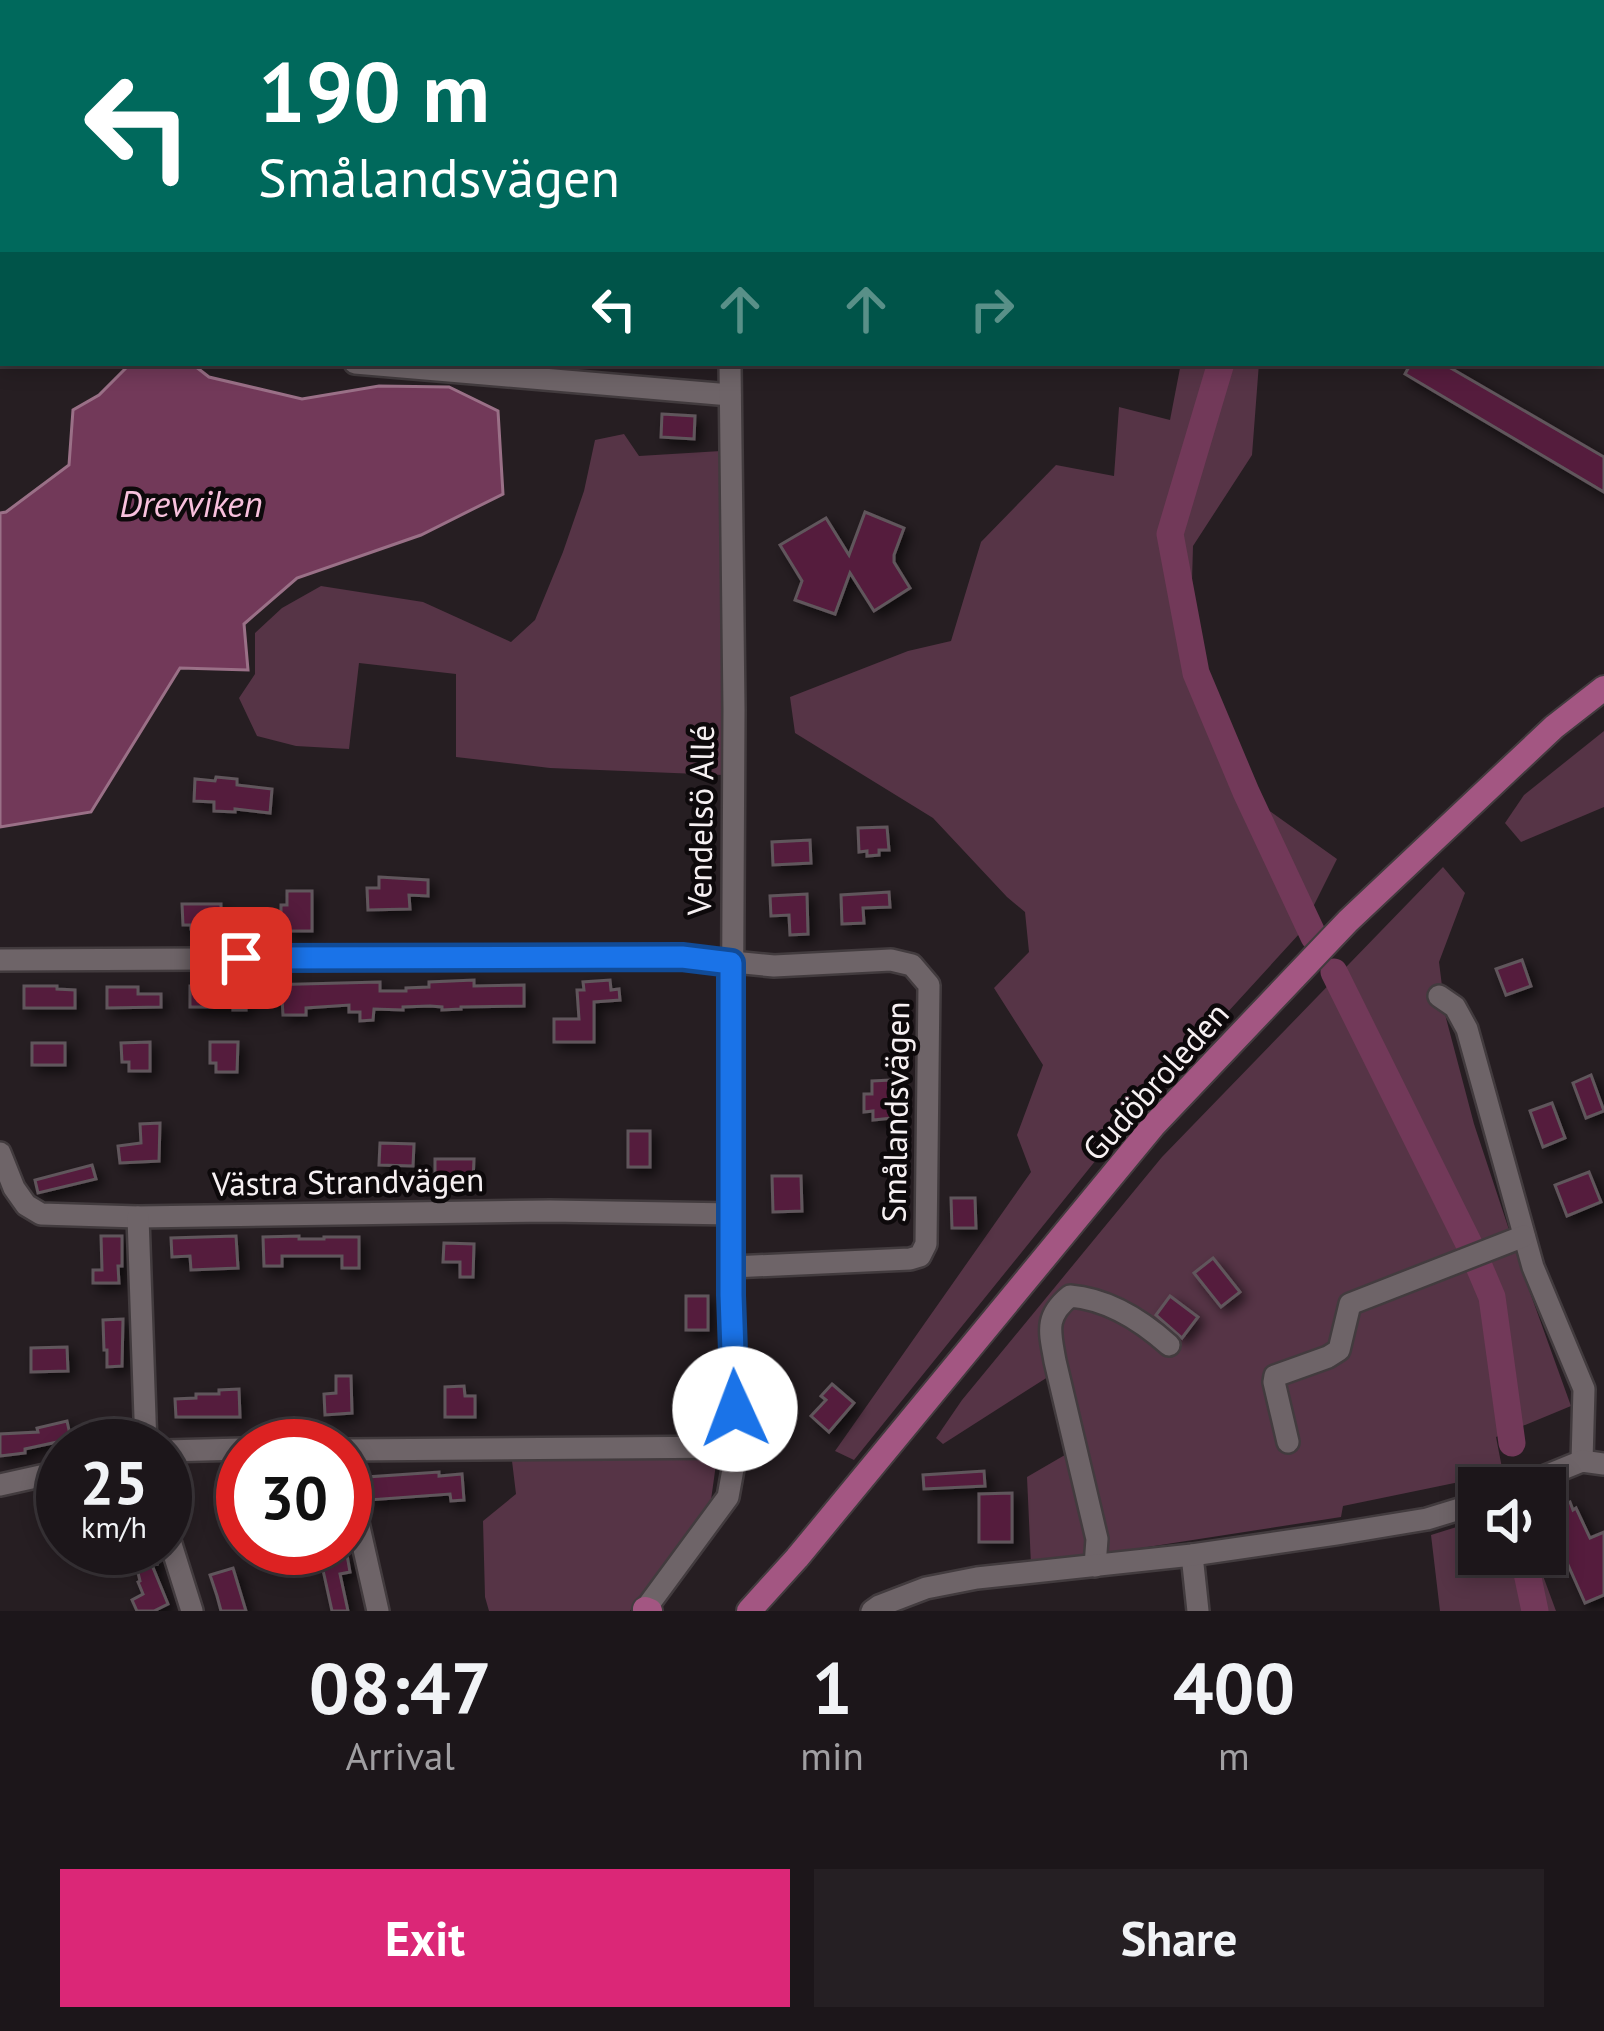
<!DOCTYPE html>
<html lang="en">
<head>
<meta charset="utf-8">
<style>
  :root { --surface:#1c161a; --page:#251f23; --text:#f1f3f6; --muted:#a09fa2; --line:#3a3539; --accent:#db2777 }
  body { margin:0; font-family:"PT Sans",sans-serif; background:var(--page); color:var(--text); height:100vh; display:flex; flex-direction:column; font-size:45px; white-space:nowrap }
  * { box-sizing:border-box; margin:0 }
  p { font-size:39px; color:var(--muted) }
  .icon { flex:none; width:66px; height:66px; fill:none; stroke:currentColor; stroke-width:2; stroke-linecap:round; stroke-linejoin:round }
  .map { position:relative; height:1611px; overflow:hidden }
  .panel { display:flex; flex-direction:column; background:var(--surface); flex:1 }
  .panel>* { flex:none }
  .hud { position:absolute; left:0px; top:0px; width:1605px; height:366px; box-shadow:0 6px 18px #0003,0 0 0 3px var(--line); background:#00695c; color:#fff; overflow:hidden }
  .buttons { position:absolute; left:1458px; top:1467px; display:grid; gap:24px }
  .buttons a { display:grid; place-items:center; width:108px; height:108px; border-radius:0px; background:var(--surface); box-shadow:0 6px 18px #0003,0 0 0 3px var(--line); font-size:60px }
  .speed { position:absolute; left:36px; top:1419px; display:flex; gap:24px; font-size:60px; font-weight:700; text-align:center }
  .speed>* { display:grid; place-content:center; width:156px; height:156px; border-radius:50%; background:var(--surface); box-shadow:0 6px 18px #0003,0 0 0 3px var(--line); line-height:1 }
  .speed small { font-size:30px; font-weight:400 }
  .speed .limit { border:18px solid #d22; background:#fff; color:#111 }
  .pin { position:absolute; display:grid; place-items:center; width:102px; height:102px; color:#fff; margin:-51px; border-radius:24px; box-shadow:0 6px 18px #0006 }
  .me { position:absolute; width:132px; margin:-66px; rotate:358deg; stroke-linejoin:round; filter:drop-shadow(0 0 9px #0008) }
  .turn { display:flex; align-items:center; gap:42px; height:252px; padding:0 60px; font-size:54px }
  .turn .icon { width:156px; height:156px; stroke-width:2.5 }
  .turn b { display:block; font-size:84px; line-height:102px }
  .lanes { display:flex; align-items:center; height:114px; padding:0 60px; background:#0003; justify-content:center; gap:60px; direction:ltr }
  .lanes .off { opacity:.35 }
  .eta { display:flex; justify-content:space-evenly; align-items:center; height:204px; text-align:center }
  .eta b { font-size:72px; font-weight:700; line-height:84px }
  .primary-button { display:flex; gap:24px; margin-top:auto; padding:24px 60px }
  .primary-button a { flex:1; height:138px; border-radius:0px; background:var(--accent); color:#fff; font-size:48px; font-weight:700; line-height:138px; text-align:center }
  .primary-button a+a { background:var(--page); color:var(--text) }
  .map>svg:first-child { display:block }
  .green { fill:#563446 }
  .water { fill:#723959; stroke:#9a7087; stroke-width:3 }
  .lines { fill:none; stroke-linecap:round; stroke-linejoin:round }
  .river { stroke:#723959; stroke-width:27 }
  .building { fill:#541d3d; stroke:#61575c; stroke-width:3; filter:url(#shadow) }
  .minor-casing { stroke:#423b3e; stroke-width:26 }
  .major-casing { stroke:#423b3e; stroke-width:28 }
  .minor { stroke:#6e6468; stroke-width:21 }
  .major { stroke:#a35682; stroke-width:24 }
  .route-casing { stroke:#114b97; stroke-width:30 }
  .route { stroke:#1a73e8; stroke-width:21 }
  .labels { text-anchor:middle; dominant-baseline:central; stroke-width:9; stroke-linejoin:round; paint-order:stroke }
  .street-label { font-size:33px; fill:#f6f0f2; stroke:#0d090b }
  .water-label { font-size:36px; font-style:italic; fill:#f8c1dd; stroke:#0d090b }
</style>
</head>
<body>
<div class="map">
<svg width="1604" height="1611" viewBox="0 0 1604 1611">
  <defs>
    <filter id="shadow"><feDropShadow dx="5.5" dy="5.5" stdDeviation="6" flood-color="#0009"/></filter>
  </defs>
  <rect width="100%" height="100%" fill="#261e22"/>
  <g class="green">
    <path d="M1181,363h78l-7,92 -59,91 -4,140 75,121 73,52 -37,74 -179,196 -267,331 -19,-9 196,-279 -14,-37 26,-70 -49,-77 35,-36 -4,-40 -18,-15 -74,-79 -138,-85 -5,-36 118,-46 43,-10 30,-99 75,-77 58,11 5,-69 51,13z"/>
    <path d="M624,434l15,22 82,-5 2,324 -173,-7 -94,-11v-83l-97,-11 -10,86 -53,-3 -39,-10 -18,-38 16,-24v-41l27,-25 39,-22 102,16 88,40 24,-22 28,-68 21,-61 11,-51z"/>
    <path d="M1604,731v76l-83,35 -16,-19 19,-28z"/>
    <path d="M1443,867l22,26 -26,69 7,56 28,106 53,160 44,122 -75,31 7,36 -160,33 -2,11 -310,48 -4,-88 43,-25 -19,-77 -108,69 -7,-6 26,-38 200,-243z"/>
    <path d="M717,1457l-7,50 -80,104h-141l-4,-14 -2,-76 33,-27 -4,-33z"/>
    <path d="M1479,1520v34h56l21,57h-116l-9,-76z"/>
  </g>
  <path class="water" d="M131,363h60l18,14 93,22 77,-13 70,1 49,24 5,83 -82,41 -124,43 -53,46 4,46 -68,-2 -89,144 -91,15v-314l6,-1 63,-47 4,-55 26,-15z"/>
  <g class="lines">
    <g class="river">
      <path d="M1415,3l1,-3"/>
      <path d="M1221,363l-51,171 26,139 50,119 68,145"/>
      <path d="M1334,972l135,272"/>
      <path d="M1478,1264l14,33 20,146"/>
      <path d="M1523,1554l12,57"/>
    </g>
  </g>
  <g class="building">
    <path d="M1411,363h31l162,94v35l-199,-118z"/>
    <path d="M662,414l33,2 -1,23 -33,-2z"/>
    <path d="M865,512l39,16 -10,27v7l16,26 -36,23 -24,-38 -15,41 -40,-14 7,-19 -22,-36 46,-27 23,37z"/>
    <path d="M216,777l21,2v6l35,4 -2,24 -35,-4v3l-21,-1v-9l-20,-1 1,-22 20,2z"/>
    <path d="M887,827l2,23h-10v5l-12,1v-5l-8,1 -1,-24z"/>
    <path d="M810,840l1,23 -38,2 -1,-23z"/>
    <path d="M379,877l49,3v16l-19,-1 1,14 -42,1 -1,-22h12z"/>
    <path d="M287,891h25v40h-25v-8h-6v-18h6z"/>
    <path d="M889,892l1,15 -27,1 1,15 -22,1 -1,-29z"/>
    <path d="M807,894l1,40 -18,1 -1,-20 -18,1 -1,-20z"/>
    <path d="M182,904h39v25h-30v-4h-8z"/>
    <path d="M1522,960l9,26 -25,9 -10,-26z"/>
    <path d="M474,980v6l50,-1v21l-63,1v2l-19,1v-3l-12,-1 -27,1v3l-29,-1 -1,11 -13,1v-9h-11v-7l-43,3v7h-23l-1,-17 -36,1v11h-13v-3h-43v-21l58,1v-5h16v3l116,-3v9h26v-3l23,-1v-5z"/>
    <path d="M610,980l1,10 8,-1 1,11 -26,2v40h-40v-23h25l-2,-29h7l-1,-8z"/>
    <path d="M24,986h33v3l18,1v18h-51z"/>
    <path d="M107,987h31v7h23v13l-54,1z"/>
    <path d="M150,1042v29h-21v-9h-7l-1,-19z"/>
    <path d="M210,1042h28l-1,30h-21v-9h-6z"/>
    <rect x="32" y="1043" width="33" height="22"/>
    <path d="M1591,1075l13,36 -18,7 -13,-35z"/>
    <path d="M891,1080l2,38 -20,2v-9l-9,1v-18h8v-13z"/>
    <path d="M1552,1103l13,35 -22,9 -13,-36z"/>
    <path d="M160,1123l-1,38 -39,2 -2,-17 23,-3 -1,-19z"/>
    <rect x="628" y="1131" width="22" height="36"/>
    <path d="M380,1143l34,1 -1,22 -34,-1z"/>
    <path d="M435,1159h39l-1,22 -38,-1z"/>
    <path d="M92,1165l4,14 -58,14 -3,-13z"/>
    <path d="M1589,1172l12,30 -34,14 -12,-31z"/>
    <path d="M772,1176h29l1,35 -29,1z"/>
    <path d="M951,1198h24l1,30h-24z"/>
    <path d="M101,1236h21v30h-4l1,17h-26v-13h9z"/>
    <path d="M236,1236l2,32 -47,2 -1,-14 -18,1 -1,-19z"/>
    <path d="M299,1236v3h25v-2h35v31h-17v-12h-60v10h-18l-1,-29z"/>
    <path d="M444,1243l30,1 -1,33h-13v-15h-17z"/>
    <path d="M1213,1258l27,34 -19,15 -27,-34z"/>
    <rect x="686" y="1296" width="22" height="34"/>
    <path d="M1170,1296l28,21 -16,21 -26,-23z"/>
    <path d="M123,1319l-1,47 -15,1v-17h-3l-1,-30z"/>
    <path d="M67,1347l1,24 -37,1v-24z"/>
    <path d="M336,1376h15l1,37 -27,2 -1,-21 12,-1z"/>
    <path d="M832,1384l22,19 -25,29 -18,-16 15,-16 -5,-4z"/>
    <path d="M464,1386l1,10h10v21h-30v-30z"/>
    <path d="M239,1389l1,28h-64l-1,-18 21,-1v-4h23v-4z"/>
    <path d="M67,1421l4,18 -46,10v4l-25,3v-22l38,-2 -1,-4z"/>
    <path d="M984,1471l1,15 -61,3 -1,-14z"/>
    <path d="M439,1472v4l23,-2 2,26 -13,1 -1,-7 -81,6 -2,-23z"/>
    <path d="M1012,1493v49h-33v-48z"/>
    <path d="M1570,1502l3,8 3,-2 14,30 14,-6v63l-19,8 -40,-90z"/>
    <path d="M132,1548h21l4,16 -5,1 16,39 -14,7h-17l-5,-11 11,-6 -5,-12 2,-1z"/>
    <path d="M347,1555l3,17 -10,2 8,37h-16l-11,-50z"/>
    <path d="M233,1568l13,43h-25l-4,-15 -7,-21z"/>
  </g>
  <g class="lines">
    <defs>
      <g id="minor">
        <path d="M543,0l1,3"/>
        <path d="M1031,0l29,3"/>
        <path d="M192,3l2,-3"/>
        <path d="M370,3l1,-3"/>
        <path d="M713,3l3,-3"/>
        <path d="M997,3v-3"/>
        <path d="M0,12l3,3"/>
        <path d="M1602,158l2,1"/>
        <path d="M0,332h3"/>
        <path d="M355,363l375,32"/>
        <path d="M0,960l682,-3 92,9 117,-6 21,5 17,20 -3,259 -6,12 -10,3 -178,8"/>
        <path d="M1439,996l16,11 12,22 66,238 51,122 -2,72"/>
        <path d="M0,1153l14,35 12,17 15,9 97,3 412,-6 183,3"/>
        <path d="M138,1217l8,229"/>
        <path d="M1288,1442l-14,-60 1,-6 53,-19 11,-7 11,-46 174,-68"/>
        <path d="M345,1450l392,-3"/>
        <path d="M165,1451l78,-2"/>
        <path d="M345,1465l33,146"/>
        <path d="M0,1485l63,-14"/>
        <path d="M1516,1488l66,-27 22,3"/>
        <path d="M165,1525l27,86"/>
        <path d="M1192,1555l6,56"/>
        <path d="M1095,1566l2,-27 -42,-178c-5,-29 -11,-44 15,-65 37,3 71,24 99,49"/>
        <path d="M644,1611l84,-114 9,-50 -6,-152 3,-586 -4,-346"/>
        <path d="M872,1611l7,-5 47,-18 51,-10 215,-23 144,-21 91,-15 52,-16"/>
      </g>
      <g id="major">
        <path d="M645,1609l5,2"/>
        <path d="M749,1611l48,-53 356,-432 195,-205 206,-194 50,-39"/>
      </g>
    </defs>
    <use href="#minor" class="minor-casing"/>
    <use href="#major" class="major-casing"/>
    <use href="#minor" class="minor"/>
    <use href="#major" class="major"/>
  </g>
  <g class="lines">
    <defs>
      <path id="route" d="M241,958l441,-1 49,6v332l4,114"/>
    </defs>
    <use href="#route" class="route-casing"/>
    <use href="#route" class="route"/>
  </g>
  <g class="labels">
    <g class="street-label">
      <text transform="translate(700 820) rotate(-89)">Vendelsö Allé</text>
      <text transform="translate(1155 1081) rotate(-48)">Gudöbroleden</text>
      <text transform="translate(895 1112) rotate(-89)">Smålandsvägen</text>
      <text transform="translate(348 1181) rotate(-1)">Västra Strandvägen</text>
    </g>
    <g class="water-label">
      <text x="191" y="503">Drevviken</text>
    </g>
  </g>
</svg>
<div class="buttons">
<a><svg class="icon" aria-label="sound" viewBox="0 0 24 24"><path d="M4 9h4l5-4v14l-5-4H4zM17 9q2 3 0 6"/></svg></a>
</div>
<div class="speed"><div>25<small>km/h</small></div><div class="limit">30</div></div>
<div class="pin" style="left:241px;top:958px;background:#d93025"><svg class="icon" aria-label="arrive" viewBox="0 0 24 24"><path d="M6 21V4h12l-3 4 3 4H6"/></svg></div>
<svg class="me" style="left:735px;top:1409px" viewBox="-20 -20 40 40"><circle r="19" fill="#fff"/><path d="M0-13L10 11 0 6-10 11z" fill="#1a73e8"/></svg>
<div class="hud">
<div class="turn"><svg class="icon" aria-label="left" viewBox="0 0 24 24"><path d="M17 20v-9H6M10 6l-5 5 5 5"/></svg><div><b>190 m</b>Smålandsvägen</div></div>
<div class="lanes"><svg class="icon" aria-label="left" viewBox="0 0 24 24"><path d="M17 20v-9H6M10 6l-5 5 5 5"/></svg><svg class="icon off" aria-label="ahead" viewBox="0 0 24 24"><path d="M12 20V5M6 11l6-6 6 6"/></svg><svg class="icon off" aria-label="ahead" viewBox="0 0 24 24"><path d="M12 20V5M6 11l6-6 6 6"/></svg><svg class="icon off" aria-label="right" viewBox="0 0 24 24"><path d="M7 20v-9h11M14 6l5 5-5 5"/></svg></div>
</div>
</div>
<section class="panel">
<div class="eta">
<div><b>08:47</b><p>Arrival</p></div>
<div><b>1</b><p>min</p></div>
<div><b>400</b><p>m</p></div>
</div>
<div class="primary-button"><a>Exit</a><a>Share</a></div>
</section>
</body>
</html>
